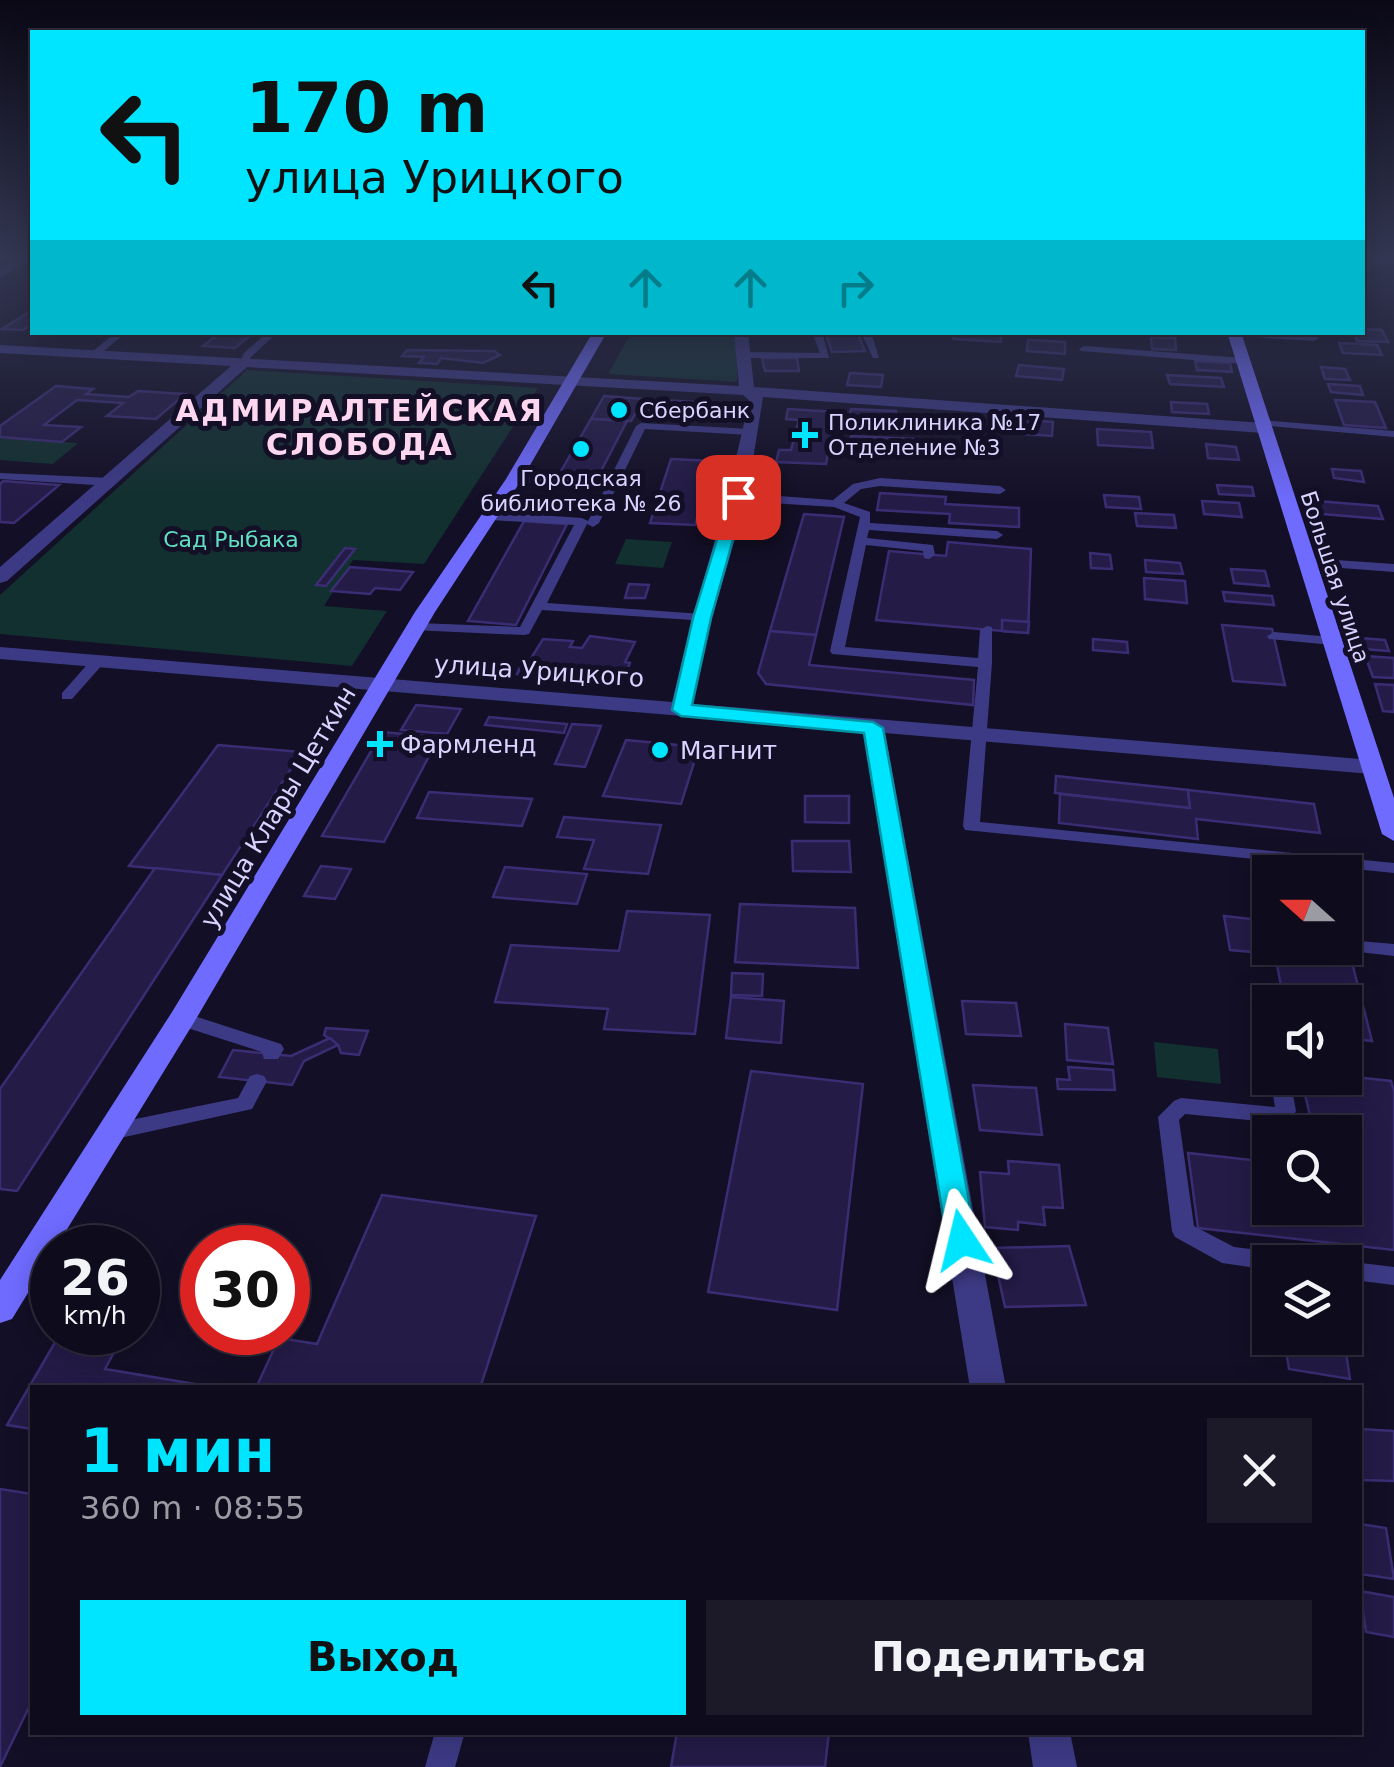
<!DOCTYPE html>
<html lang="ru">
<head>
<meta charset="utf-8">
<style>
  :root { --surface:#0e0b1c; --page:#1c1929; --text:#f1f3f6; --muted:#9b9ba3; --line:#2e2b3b; --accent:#00e5ff }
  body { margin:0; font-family:"DejaVu Sans",sans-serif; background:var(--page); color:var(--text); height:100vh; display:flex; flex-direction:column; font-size:38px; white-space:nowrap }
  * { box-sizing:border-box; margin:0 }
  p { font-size:32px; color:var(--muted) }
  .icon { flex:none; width:55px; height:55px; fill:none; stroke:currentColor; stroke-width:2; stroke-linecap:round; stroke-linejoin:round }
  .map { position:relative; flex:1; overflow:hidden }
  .details { position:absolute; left:30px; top:1385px; width:1332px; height:350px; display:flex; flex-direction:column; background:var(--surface); border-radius:0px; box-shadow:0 5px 25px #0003,0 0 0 2px var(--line) }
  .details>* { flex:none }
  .guide { position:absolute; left:30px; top:30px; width:1335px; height:305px; border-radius:0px; box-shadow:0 5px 25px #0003,0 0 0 2px var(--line); background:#00e5ff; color:#111; overflow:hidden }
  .needle { width:65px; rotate:291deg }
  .tools { position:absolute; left:1252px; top:855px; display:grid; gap:20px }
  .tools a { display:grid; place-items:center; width:110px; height:110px; border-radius:0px; background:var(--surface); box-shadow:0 5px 25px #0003,0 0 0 2px var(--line); font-size:50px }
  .speed { position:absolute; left:30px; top:1225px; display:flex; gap:20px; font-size:50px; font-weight:700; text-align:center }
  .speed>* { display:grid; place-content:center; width:130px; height:130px; border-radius:50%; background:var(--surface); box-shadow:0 5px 25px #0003,0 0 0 2px var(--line); line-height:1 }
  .speed small { font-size:25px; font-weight:400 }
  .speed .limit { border:15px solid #d22; background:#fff; color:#111 }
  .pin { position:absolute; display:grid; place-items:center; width:85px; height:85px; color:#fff; margin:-42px; border-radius:20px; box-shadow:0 5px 15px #0006 }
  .me { position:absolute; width:110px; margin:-55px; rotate:350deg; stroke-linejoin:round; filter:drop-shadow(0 0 8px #0008) }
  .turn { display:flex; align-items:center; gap:35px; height:210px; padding:0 50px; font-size:45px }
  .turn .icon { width:130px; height:130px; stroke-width:2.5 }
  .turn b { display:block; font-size:70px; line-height:85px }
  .lanes { display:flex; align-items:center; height:95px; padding:0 50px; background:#0003; justify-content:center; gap:50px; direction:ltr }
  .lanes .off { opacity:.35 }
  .round { display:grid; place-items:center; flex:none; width:105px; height:105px; border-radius:0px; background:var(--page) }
  .overview { display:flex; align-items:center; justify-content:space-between; height:170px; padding:0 50px }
  h1 { font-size:60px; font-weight:700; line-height:75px; color:var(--accent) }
  .primary-button { display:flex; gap:20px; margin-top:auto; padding:20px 50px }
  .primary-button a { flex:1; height:115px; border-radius:0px; background:var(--accent); color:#111; font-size:40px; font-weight:700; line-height:115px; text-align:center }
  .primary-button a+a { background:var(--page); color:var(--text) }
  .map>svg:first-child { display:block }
  .green { fill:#12302f }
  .building { fill:#241b47; stroke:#3b2d73; stroke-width:2.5 }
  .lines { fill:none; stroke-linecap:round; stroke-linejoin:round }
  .lane { fill:#3d3a85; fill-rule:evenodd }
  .street { fill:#3d3a85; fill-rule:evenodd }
  .secondary { fill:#6f6bff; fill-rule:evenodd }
  .route { fill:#00e5ff; stroke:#0095a6; stroke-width:2.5 }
  .poi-dot { fill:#00e5ff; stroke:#130f26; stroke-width:4 }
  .labels { text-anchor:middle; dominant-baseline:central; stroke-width:10; stroke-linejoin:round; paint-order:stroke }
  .far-poi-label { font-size:22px; fill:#d9d4ff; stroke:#130f26; text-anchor:start }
  .far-park-label { font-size:22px; fill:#5fe0c0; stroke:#130f26 }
  .far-street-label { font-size:22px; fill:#d9d4ff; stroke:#130f26 }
  .street-label { font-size:25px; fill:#d9d4ff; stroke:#130f26 }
  .poi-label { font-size:25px; fill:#d9d4ff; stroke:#130f26; text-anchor:start }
  .far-district-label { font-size:30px; font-weight:bold; letter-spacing:2.5px; fill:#ffd6f0; stroke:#130f26 }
</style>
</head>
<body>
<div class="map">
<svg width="1394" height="1767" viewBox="0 0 1394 1767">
  <rect width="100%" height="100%" fill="#130f26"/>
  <g class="green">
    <path d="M631,333h108l-2,49 -129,-8z"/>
    <path d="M247,370l291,18 -114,176 -71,-4 -29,46 63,5 -35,55 -352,-32v-39z"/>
    <path d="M0,438l78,5 -25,21 -53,-4z"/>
    <path d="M626,539l46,3 -9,26 -48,-4z"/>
    <path d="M1154,1042l64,7 3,35 -64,-7z"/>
  </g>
  <g class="building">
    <path d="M29,312h3v12l-9,6 -21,-1z"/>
    <path d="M1362,329l20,1 6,12 -31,-1 -3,-9h8z"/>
    <path d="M221,332h33l-19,16 -32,-2z"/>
    <path d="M825,332h32l8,19 -33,1z"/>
    <path d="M1001,332v10l-48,-3 1,-6z"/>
    <path d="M1151,337l24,1 1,12 -24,-1z"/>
    <path d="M1028,340l37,2v12l-38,-3z"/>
    <path d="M1339,343l38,2 5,10 -39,-2z"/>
    <path d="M407,350l87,1 6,4 -17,8 -42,-5 -4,6 -18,-1 5,-6 -22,-1z"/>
    <path d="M762,358h35l2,13h-34z"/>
    <path d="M1195,361l35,2 2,9 -35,-2z"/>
    <path d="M1019,365l45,4 -2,11 -46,-4z"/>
    <path d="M1321,367l24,2 5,11 -25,-1z"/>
    <path d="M850,373l33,2 -2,12 -34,-2z"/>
    <path d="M1167,375l54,3 3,9 -54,-3z"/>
    <path d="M1328,384l32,2 3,9 -32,-3z"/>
    <path d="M56,386l37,3 -7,5 43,3 9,-6 47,3 -29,25 -49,-3 16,-13 -46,-3 -33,25 37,2 -19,15 -62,-5v-11z"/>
    <path d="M604,396l39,3 86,5 -7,15 -87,-5 -4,7 -40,-2z"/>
    <path d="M1335,400l40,2 11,26 -42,-3z"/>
    <path d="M1171,402l36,2 2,10 -37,-2z"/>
    <path d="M788,409l48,3 -10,52 -50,-2 3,-12h12l8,-30 -13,-1z"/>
    <path d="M851,409l45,2 -1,11 -46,-3z"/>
    <path d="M591,419l36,2 -27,52 -39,-2z"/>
    <path d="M1025,420l28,2 -1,14 -27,-2z"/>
    <path d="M1097,429l54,3 2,16 -55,-3z"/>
    <path d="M851,436l62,3 -1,9 -62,-4z"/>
    <path d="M1206,444l30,3 3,13 -31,-2z"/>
    <path d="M671,459l42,2 -18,64 -45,-2z"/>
    <path d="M1332,469l29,2 3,11 -30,-4z"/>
    <path d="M3,481l56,4 -45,38 -14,-1v-38z"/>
    <path d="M1217,485l35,2 2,9 -35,-2z"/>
    <path d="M880,493l66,4 -1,7 74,4v19l-70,-4 1,-9 -73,-4z"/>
    <path d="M1104,495l35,2 2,12 -35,-2z"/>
    <path d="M1202,501l37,2 3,14 -38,-3z"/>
    <path d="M1317,501l61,5 5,13 -61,-5z"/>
    <path d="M1135,513l39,2 2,13 -39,-2z"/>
    <path d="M804,514l40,3 -28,118 -46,-4z"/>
    <path d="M524,521l43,3 -51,101 -48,-4z"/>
    <path d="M948,542l83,7 -3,84 -152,-13 13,-69 57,5z"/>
    <path d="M345,548l10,1 -29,37 -10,-1z"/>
    <path d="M1090,553l20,2 2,14 -21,-1z"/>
    <path d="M1145,560l35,3 3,11 -37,-2z"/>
    <path d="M350,567l63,5 -13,18 -25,-2 -5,6 -39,-3z"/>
    <path d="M1231,569l34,2 4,15 -35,-3z"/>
    <path d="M1144,578l41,3 2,22 -42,-4z"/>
    <path d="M629,584l20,1 -4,13h-20z"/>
    <path d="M1223,592l49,4 2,9 -49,-4z"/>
    <path d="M1002,620l27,2 -1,11 -26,-2z"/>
    <path d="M1222,625l50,4 13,56 -52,-4z"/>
    <path d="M770,631l46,4 -7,30 165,15 -1,25 -207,-21 -8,-11z"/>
    <path d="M590,636l45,6 -10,20 5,1 -5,13 -48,4 -36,-6h-24l3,-7 5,1 18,-29 30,2 -3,6 12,1z"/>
    <path d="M1360,638l25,2 4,11 -25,-2z"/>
    <path d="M1093,639l34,3 1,11 -35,-3z"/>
    <path d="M1365,656l29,2v20l-21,-1z"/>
    <path d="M1375,684l19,1v27l-11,-1z"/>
    <path d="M416,705l45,4 -14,25 -46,-4z"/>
    <path d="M489,717l78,7 -3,9 -79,-8z"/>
    <path d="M572,724l29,2 -16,41 -30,-3z"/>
    <path d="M382,732l57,5 -55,105 -62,-6z"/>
    <path d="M626,740l73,7 -18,57 -78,-8z"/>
    <path d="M218,745l84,7 -80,123 -93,-9z"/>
    <path d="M1056,776l132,14 2,18 -135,-15z"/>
    <path d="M1188,790l126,14 6,29 -124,-14 2,20 -139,-16 1,-29 130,14z"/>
    <path d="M429,792l103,7 -10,27 -105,-8z"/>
    <path d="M805,796h44v27l-44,-1z"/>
    <path d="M564,817l97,8 -13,49 -64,-5 10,-29 -37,-3z"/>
    <path d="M792,841h57l2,31 -58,-1z"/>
    <path d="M321,866l30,3 -16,30 -31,-3z"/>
    <path d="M505,867l82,7 -10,30 -84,-7z"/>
    <path d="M155,868l67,7 -205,316 -17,-2v-100z"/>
    <path d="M740,904l115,4 3,60 -123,-6z"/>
    <path d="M627,911l83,4 -15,119 -91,-5 4,-20 -113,-7 16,-57 108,6z"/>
    <path d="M1224,916l46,5v27h75v-13l27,106 -27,-3v-36h-61l-9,-48 -45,-4z"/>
    <path d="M732,973l31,1 -1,22 -31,-1z"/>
    <path d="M731,997l53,4 -3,42 -55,-5z"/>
    <path d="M962,1001l54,2 5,33 -55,-2z"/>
    <path d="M1065,1024l43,4 5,36 -46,-4z"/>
    <path d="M326,1028l42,3 -9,24 -18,-2 -3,-8 -14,-10z"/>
    <path d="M330,1038l8,7 -34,16 -12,24 -73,-8 14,-27 58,6z"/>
    <path d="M1068,1067l45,3 2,20 -57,-1 -1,-10 13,1z"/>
    <path d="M751,1071l112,13 -26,226 -129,-18z"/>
    <path d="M1345,1076l46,5 3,10v159l-196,-22 -10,-75 82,9v46h75v-76h-31l-13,-54z"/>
    <path d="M973,1085l63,3 6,47 -62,-5z"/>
    <path d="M1008,1161l51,4 4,43 -20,-1 2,18 -27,-3v8l-33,-3 -5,-55 29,2z"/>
    <path d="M382,1195l154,21 -56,172h-224l23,-50 38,6z"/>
    <path d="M1069,1246l17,59 -81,2 -13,-59z"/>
    <path d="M61,1332h64l-20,37 114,19h-187v41l-25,-4z"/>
    <path d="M1284,1338h60l6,41 -61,-10z"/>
    <path d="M1360,1429l34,2v50l-32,-1z"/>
    <path d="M0,1489l32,5v207l-32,66z"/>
    <path d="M1360,1524l26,4 8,51 -34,-5z"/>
    <path d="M1360,1591l34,6v40l-28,-5z"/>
    <path d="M677,1732h152l-4,35h-154z"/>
  </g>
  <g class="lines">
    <g class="lane">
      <path d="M0,256h28l1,2 -4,3 -25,-1z"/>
      <path d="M268,332h10l-27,25 -5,9h-8l6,-13z"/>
      <path d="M375,332h27l1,2 -5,3z"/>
      <path d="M812,332h10l7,26h-86l-5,-3 5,-3 77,1z"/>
      <path d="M861,332h10l8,26h-6z"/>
      <path d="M1176,332l138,3 5,3 -5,3z"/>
      <path d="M115,333l8,2 -25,21h-6v-4z"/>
      <path d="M1084,346l159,12 5,3 -5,3 -162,-13 -2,-2z"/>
      <path d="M1262,420l132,11v6l-136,-12 -1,-2z"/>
      <path d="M641,423l109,6 5,3 -5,3 -105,-6 -46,94 -6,4 -6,-3 -40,79 155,11 5,1v6l-165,-11 -13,24 -5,1 -112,-5 -2,-3 7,-4 103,4 54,-102 -83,-5 -6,-4 6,-4 91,6 6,3 18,-34 -92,-5 -6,-3 6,-3 95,4 27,-54z"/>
      <path d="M0,473l111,5 6,4 -6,4 -111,-7z"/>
      <path d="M880,478l120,8 6,4 -6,4 -120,-8 -19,3 -17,14 26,9v11l127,8 6,4 -6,4 -128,-9 -2,8 66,7 2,10 -6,4 -5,-1 -1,-7 -57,-6 -21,102 133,11 2,-28 7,-4 5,1v36l-12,159 414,41v10l-429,-43 -2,-4 15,-159 -146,-13 -2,-3 30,-134 -26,-10 -96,-6 -6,-4 6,-4 95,7 20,-16z"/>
      <path d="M1307,558l87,6v8l-92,-7 -1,-3z"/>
      <path d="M1274,632l58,5 7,4 -7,4 -63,-6 -2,-3z"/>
      <path d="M98,657l7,4 -2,3 -31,35h-10v-6l31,-35z"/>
      <path d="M1348,940l46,4v12l-53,-6 -1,-2h5v-7z"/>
      <path d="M182,1012l99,32 3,5 -6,10h-14l-2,-7 -87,-28 -3,-5 3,-5z"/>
      <path d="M257,1074l7,2 3,5 -15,28 -141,31 -7,-2 -4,-6 4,-6 7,-2 127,-26 12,-22z"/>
      <path d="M1270,1078h20l6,33 -3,5 -13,7 -95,-9 -6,6 15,106 40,21 51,6 8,2 3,7h-26v8l-48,-7 -47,-26 -3,-6 -14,-114 16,-16 7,-3 94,9z"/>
      <path d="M1345,1261l49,6v18l-49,-6v-17h-6z"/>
      <path d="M435,1732h30l-10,35h-30z"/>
    </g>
    <g class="street">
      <path d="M19,256l13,2 -32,20v-9z"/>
      <path d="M1362,256h32v8l-32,-1z"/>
      <path d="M734,332h14l6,55 509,36 8,5 -8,5 -500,-36 -16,100 -35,121 -19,86 679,56 11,7 -11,7 -487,-41 121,655h-36l-107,-657 -863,-72v-12l672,55c24,-101 56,-200 77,-302l-6,-5 -496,-28 -240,214 -7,2v-16l231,-201 -231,-13v-8l739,41z"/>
      <path d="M1028,1732h42l7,35h-44z"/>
    </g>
    <g class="secondary">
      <path d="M593,332h14l-85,147 -87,133 -239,407 -184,300 -12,4v-43l172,-268 243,-400 91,-133z"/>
      <path d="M1227,332h14l153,466v43l-12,-7z"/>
    </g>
  </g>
  <linearGradient id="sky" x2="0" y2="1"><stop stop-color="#0a0815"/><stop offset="0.51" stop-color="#333752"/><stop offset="1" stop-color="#333752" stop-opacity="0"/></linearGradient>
  <rect width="1394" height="504" fill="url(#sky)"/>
  <path class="route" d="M738,493l7,4 -34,121 -19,87 181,17 10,6 93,512 -4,8 -10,3 -11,-3 -4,-8 -83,-507 -183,-17 -9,-6 21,-92 37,-121z"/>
  <g class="poi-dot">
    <circle cx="619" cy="410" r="10"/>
    <path d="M800 420h10v10h10v10h-10v10h-10v-10h-10v-10h10z"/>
    <circle cx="581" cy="449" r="10"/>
    <path d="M375 729h10v10h10v10h-10v10h-10v-10h-10v-10h10z"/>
    <circle cx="660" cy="750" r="10"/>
  </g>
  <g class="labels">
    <g class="far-poi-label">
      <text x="639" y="410">Сбербанк</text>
      <text x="828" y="422">Поликлиника №17<tspan x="828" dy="25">Отделение №3</tspan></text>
      <text x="581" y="478" text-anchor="middle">Городская<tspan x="581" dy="25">библиотека № 26</tspan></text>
    </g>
    <g class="far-park-label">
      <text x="231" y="539">Сад Рыбака</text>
    </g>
    <g class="far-street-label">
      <text transform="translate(1335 577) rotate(72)">Большая улица</text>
    </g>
    <g class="street-label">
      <text transform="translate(539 671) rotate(4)">улица Урицкого</text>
      <text transform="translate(278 807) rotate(-59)">улица Клары Цеткин</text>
    </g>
    <g class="poi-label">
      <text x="400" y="744">Фармленд</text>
      <text x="680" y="750">Магнит</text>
    </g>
    <g class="far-district-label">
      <text x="360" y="410">АДМИРАЛТЕЙСКАЯ<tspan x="360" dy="34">СЛОБОДА</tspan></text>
    </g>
  </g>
</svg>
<div class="tools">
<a><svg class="needle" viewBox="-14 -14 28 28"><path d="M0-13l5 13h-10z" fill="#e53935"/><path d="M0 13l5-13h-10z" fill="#9b9ba3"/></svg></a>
<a><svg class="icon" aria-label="sound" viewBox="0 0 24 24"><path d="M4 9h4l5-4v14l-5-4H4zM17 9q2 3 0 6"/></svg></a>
<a><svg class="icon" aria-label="search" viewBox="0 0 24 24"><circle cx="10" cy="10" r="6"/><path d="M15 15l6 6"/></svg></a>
<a><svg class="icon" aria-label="layers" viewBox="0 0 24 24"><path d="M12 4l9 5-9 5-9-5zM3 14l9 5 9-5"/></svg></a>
</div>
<div class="speed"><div>26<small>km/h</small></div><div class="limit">30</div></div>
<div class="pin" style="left:738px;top:497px;background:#d93025"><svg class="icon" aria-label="arrive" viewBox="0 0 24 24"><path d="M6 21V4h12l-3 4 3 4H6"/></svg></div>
<svg class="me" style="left:962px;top:1240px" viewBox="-20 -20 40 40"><path d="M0-17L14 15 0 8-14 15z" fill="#00e5ff" stroke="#fff" stroke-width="4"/></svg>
<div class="guide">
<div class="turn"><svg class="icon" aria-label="left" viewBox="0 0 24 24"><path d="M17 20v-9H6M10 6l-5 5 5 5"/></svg><div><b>170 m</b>улица Урицкого</div></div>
<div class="lanes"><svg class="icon" aria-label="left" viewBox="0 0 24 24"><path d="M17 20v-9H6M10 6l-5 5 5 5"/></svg><svg class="icon off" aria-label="ahead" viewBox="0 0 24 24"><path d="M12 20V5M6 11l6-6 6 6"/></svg><svg class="icon off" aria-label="ahead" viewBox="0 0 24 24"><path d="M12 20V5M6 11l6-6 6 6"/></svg><svg class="icon off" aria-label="right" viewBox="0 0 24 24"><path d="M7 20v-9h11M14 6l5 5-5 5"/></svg></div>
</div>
<section class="details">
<div class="overview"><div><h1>1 мин</h1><p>360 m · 08:55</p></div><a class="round"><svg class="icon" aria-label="close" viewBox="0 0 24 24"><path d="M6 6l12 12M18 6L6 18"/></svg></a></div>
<div class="primary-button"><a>Выход</a><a>Поделиться</a></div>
</section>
</div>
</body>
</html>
